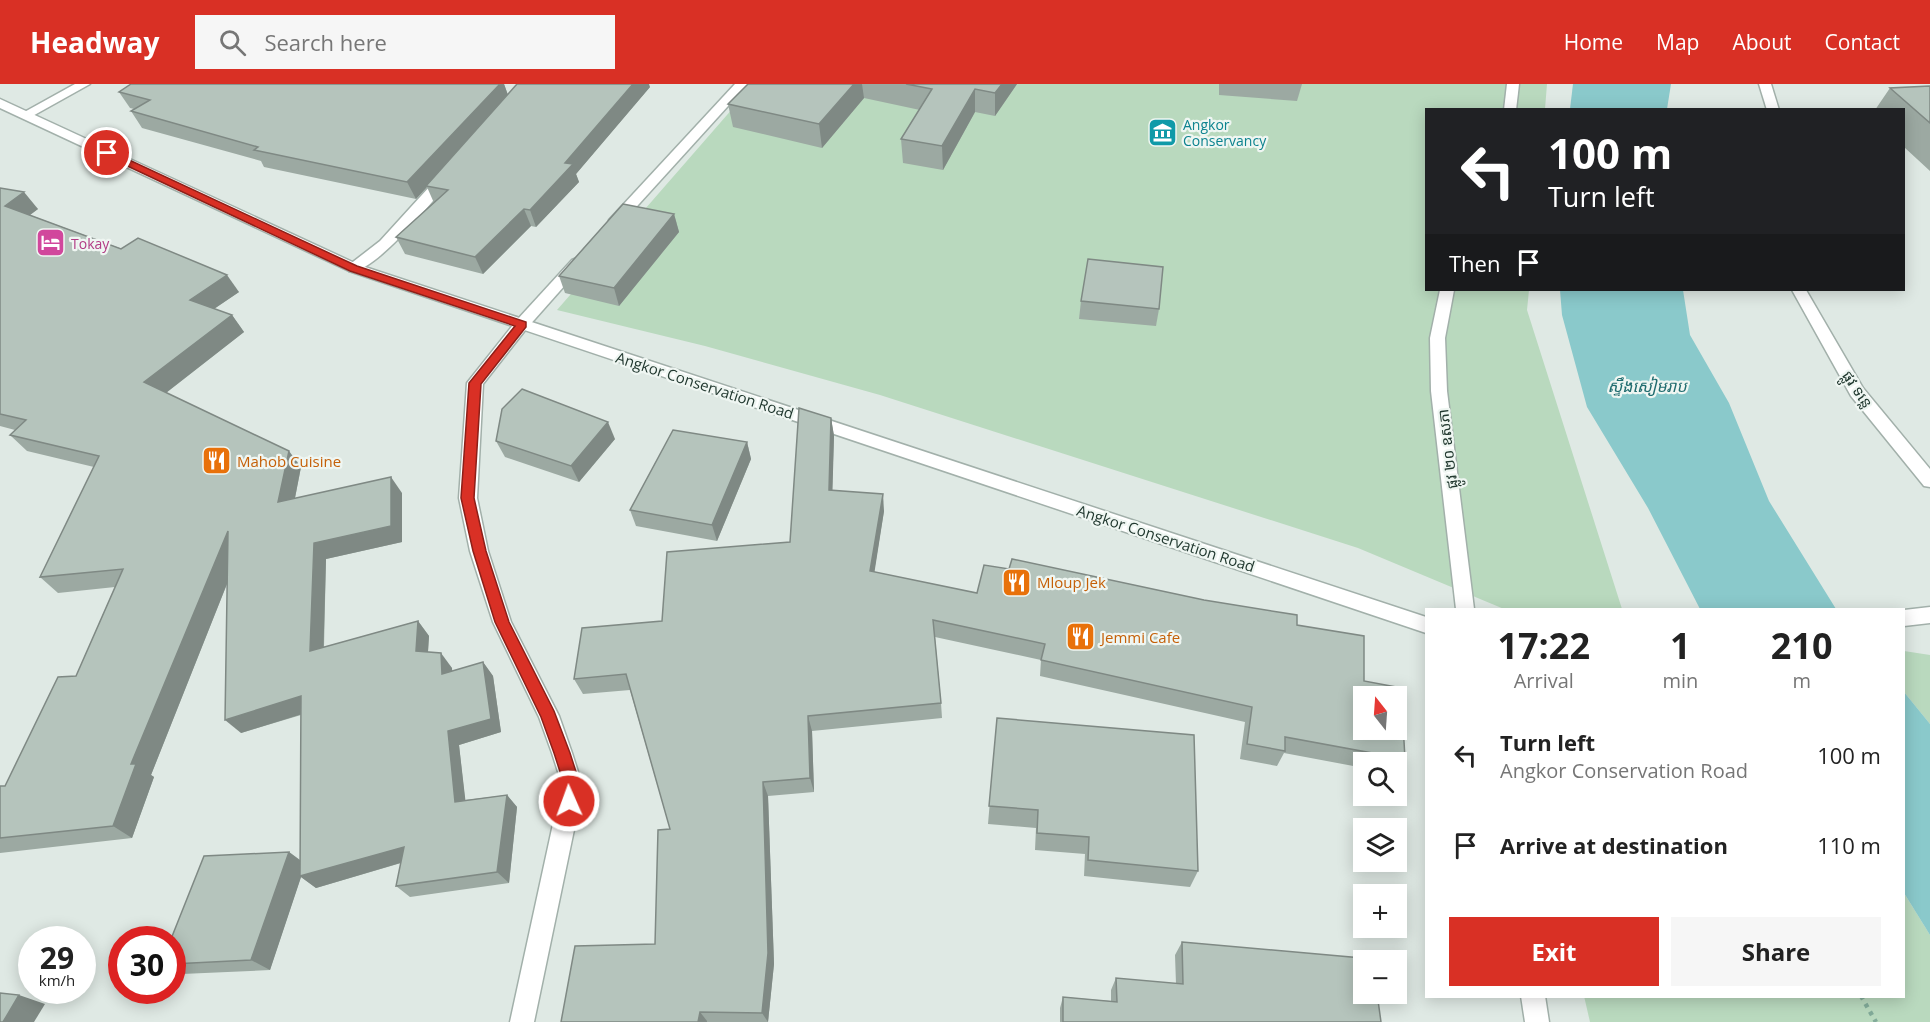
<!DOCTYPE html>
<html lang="en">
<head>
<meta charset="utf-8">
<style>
  :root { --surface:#fff; --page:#f6f6f6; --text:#222; --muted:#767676; --accent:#d93025 }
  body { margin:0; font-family:"Open Sans","Noto Sans Khmer",sans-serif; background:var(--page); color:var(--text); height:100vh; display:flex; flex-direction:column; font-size:22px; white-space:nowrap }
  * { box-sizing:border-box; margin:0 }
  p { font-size:20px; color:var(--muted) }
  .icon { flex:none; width:33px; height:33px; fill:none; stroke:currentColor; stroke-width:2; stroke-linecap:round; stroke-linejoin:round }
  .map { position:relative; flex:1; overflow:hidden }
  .side { position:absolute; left:1425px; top:524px; width:480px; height:390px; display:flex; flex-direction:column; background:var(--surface); border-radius:0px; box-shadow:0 3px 15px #0003 }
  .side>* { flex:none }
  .guide { position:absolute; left:1425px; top:24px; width:480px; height:183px; border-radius:0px; box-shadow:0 3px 15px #0003; background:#202124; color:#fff; overflow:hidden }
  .needle { width:39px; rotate:343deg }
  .controls { position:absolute; left:1353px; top:602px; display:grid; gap:12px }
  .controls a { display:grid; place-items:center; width:54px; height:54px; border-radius:0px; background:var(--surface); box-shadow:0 3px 15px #0003; font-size:30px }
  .speed { position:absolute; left:18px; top:842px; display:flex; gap:12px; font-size:30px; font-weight:700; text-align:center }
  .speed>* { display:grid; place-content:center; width:78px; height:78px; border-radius:50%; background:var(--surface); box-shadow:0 3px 15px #0003; line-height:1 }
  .speed small { font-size:15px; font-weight:400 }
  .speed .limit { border:9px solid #d22; background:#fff; color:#111 }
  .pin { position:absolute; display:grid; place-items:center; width:51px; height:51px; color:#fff; margin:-26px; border:3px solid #fff; border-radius:50%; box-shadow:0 2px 6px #0007 }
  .me { position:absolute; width:66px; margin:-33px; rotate:358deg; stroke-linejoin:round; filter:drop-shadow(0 0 4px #0008) }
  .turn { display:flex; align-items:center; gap:21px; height:126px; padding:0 24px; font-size:27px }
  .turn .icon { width:78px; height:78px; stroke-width:2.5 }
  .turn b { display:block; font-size:42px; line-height:51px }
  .then { display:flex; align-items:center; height:57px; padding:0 24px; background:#0003; gap:12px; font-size:22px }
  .eta { display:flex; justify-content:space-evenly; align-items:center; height:102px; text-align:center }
  .eta b { font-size:36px; font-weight:700; line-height:42px }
  .button { display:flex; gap:12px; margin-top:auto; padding:12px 24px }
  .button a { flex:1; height:69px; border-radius:0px; background:var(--accent); color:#fff; font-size:24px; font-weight:700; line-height:69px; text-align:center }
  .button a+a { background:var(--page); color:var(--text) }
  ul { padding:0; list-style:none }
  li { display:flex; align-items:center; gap:18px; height:90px; padding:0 24px }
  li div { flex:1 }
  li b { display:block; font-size:22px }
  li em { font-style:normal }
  header { display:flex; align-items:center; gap:36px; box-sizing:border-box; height:84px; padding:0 30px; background:var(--accent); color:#fff }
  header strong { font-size:28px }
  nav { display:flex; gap:33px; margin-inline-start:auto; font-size:21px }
  .search { width:420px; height:54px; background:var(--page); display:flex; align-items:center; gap:15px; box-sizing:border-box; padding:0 21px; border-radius:0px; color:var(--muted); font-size:22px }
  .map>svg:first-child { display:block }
  .green { fill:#b9d9be }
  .water { fill:#8ac9cb }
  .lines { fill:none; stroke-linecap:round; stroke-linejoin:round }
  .service-casing { stroke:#a2b0aa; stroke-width:3 }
  .minor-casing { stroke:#a2b0aa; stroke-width:3 }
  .tertiary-casing { stroke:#a2b0aa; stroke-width:3 }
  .path { stroke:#82ab99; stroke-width:4.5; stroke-dasharray:4 5; stroke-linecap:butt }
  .service { fill:#fff; fill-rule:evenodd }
  .minor { fill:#fff; fill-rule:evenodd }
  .tertiary { fill:#fff; fill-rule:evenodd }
  .wall { fill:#9ca9a2 }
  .shaded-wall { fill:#7f8984 }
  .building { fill:#b5c4bc; stroke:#7f8984; stroke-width:1.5; fill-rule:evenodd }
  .route { fill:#d93025; stroke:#8d1f18; stroke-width:1.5 }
  .labels { text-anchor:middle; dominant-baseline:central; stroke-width:4.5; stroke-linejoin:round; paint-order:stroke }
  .far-culture-label { font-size:14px; fill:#0d838f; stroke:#eff6f2; text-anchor:start }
  .far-hotel-label { font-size:14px; fill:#b23c85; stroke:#eff6f2; text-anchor:start }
  .street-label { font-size:15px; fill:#21382f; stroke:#eff6f2 }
  .food-label { font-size:15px; fill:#c56008; stroke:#eff6f2; text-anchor:start }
  .water-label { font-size:16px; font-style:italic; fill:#206c6f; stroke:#eff6f2 }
</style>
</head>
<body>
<header>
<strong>Headway</strong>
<div class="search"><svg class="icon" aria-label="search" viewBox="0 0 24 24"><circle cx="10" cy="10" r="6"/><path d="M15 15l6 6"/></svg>Search here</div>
<nav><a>Home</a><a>Map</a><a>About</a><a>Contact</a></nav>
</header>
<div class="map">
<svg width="1930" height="938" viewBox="0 0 1930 938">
  <rect width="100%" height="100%" fill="#dfe9e4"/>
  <g class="green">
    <path d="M754,0h793l-2,25 -119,1v180h103l-2,20 95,299h-118l-146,-61 -478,-153 -175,-49 -148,-36z"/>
    <path d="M1904,567l26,4v69l-26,-32z"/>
    <path d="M1904,809l26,42v87h-340l-6,-26h320z"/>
  </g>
  <g class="water">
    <path d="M1573,0h98l-4,25h-97z"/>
    <path d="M1560,206h123l7,45 39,68 40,98 67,108h-136l-52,-101 -61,-101 -25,-92z"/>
    <path d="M1904,608l26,32v211l-26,-42z"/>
  </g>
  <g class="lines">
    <defs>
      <g id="service">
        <path d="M735,0h13l-129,142h-10v-6z"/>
        <path d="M446,89l7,4 -2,3c-16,18 -79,97 -102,91v-6l31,-24 61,-67z"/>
        <path d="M577,174l5,2v6l-55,62h-10l-3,-4 3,-4 55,-60z"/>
      </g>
      <g id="minor">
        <path d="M75,0h15l-61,34 -4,1 -6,-4z"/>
        <path d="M522,235l8,5 -47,60 -6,114 11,53 23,71 48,94 13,37 8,25v23l-46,221h-24l48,-221 2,-23 -8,-25 -13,-36 -46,-95 -23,-71 -11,-53 8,-115 50,-63z"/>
        <path d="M1930,523v16l-26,3v-16z"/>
      </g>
      <g id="tertiary">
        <path d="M1507,0h12l-3,26h-12z"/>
        <path d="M1759,0h12l8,26h-12z"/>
        <path d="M0,15l359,166 1067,352v16l-1077,-362 -349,-163z"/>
        <path d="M1440,206h14l-9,48 2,53 27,218h-18l-25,-218 -1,-53z"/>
        <path d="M1792,206h14l57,98 67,81v18l-6,-1 -73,-90z"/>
        <path d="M1521,912h24l4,26h-24z"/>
      </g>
    </defs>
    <use href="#service" class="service-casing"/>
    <use href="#minor" class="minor-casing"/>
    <use href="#tertiary" class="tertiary-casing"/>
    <path class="path" d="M1861,912l15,26"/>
    <use href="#service" class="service"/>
    <use href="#minor" class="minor"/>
    <use href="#tertiary" class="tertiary"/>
  </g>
  <g class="wall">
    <path d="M504,0l4,11 142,-8 -74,87 3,8 -43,45 -5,-1 -48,48 -78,-20 -9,-17 38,-34 -7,-16 -11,12 -152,-32 -3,-6 -119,-33 -11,-17 3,-2 -4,-1 -11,-16z"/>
    <path d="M748,0h269l-22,32 -20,-4 -32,58 -40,-7 -2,-24 19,-29 -56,-12 -42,50 -89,-21 -5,-23z"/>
    <path d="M1219,0h83l-5,17 -78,-6z"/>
    <path d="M1930,2v85l-26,-24v-37h-29l15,-22z"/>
    <path d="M0,104l38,21 -8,6 209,77 -25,17 18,6 12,17 -78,61 135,74 -6,31 107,-5v49l-76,17 -2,88 94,-26 11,15 -1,16 24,16v3l31,-9 10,14 8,56 -42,13 6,55 42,-5 10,12 -8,76 -99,14 -14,-11 5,-23 -85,25 -15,-11 -31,93 -88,4 -10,-4v-31l117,-87 11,8 1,-145 -60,18 -14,-149 -76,191 3,2 -22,61 -132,15v-67h5l71,-110 39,-89 -57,6 -18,-16 54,-110 -67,-16 -17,-16 5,-5 -15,-4z"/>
    <path d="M674,130l5,18 -60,74 -54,-13 -6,-17z"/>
    <path d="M1081,217l78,8 -3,17 -77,-7z"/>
    <path d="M831,334l3,18 -2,54 52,21 -10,61 103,21 320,32 67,56 41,78 -9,11v-8h-32v6l-80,-15 -7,13 -37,-7 5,-37 -205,-46 1,-16 -106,-23 6,66 1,15 -130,13 2,61 -46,4 6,168 -6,58h-207l94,-78 15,-115 -40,-139 -47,4 -9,-15 88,-58 128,-79z"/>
    <path d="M615,355l-36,43 -74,-25 -9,-16z"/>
    <path d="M747,358l4,17 -34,82 -81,-15 -6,-16z"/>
    <path d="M997,634l201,153 -8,16 -106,-11 1,-22 -50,-4 1,-22 -48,-4z"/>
    <path d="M1182,858l199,80h-321v-14l3,-11 48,4v-11l5,-12 60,6 -1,-29z"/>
  </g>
  <g class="shaded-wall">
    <path d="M500,0h4l5,14 -83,88 1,1 -11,12 -9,-17z"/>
    <path d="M633,0h16l1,3 -74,87 3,8 -43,45 -6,-17 35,-47z"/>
    <path d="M854,0h8l2,14 -42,50 -3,-24z"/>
    <path d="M1002,0h15l-22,32v-23z"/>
    <path d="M975,5v23l-32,58 -1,-24z"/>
    <path d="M24,108l14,17 -19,14 -14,-17z"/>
    <path d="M524,125l7,17 -48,48 -8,-17z"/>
    <path d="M674,130l5,18 -60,74 -5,-18z"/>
    <path d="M227,191l12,17 -37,25 -12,-17z"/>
    <path d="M232,231l12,17 -86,67 -14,-17z"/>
    <path d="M831,334l3,18 -2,72 -3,-18z"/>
    <path d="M608,338l7,17 -36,43 -8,-16z"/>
    <path d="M747,358l4,17 -34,82 -5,-16z"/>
    <path d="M289,367l12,16 -10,51 -13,-16z"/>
    <path d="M391,393l11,16v49l-76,17 -3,106 -13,-14 4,-108z"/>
    <path d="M883,410l1,17 -12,77 -2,-17z"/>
    <path d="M228,447l14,15 -91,229 3,2 -22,61 -19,-12 18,-62z"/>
    <path d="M418,537l11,15 -2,29 -11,-14z"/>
    <path d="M441,569l11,15 1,20 -11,-14z"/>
    <path d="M483,578l10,14 8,56 -42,13 8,69 -12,-12 -7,-71z"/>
    <path d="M301,612l14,14 -74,23 -16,-13z"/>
    <path d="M808,632l4,15 2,61 -4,-14z"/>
    <path d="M763,698l5,14 6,168 -6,58 -6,-9z"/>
    <path d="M507,711l10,12 -8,76 -12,-11z"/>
    <path d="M404,763l13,11 -101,30 -15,-11 -31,93 -19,-10 38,-108 16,12z"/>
    <path d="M19,911l26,9 -11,18h-31z"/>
    <path d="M700,928l7,9v1h-9z"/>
  </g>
  <g class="building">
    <path d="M131,0h369l-93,98 -153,-32 4,-3 -127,-36 19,-11 -31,-8z"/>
    <path d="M517,0h116l-68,79 8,1 -43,46 -6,-1 -49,48 -79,-20 52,-47 -22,-4z"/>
    <path d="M748,0h106l-35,40 -91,-20z"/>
    <path d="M906,0h96l-7,9 -20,-4 -33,57 -41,-7 31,-50z"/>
    <path d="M1930,2v37l-40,-35z"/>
    <path d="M0,104l24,4 -19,14 116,43 17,-11 89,37 -37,25 42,15 -88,67 145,69 -11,51 113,-25v49l-77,17 -4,108 108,-30 -2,30 25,2 1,21 41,-12 8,57 -43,12 7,71 52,-7 -10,77 -101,14 8,-39 -104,29 1,-180 -76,24 3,-189 -97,233h5l-23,62 -113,12v-52h5l53,-109 18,-1 47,-107 -83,8 59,-121 -89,-21 16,-15 -26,-6z"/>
    <path d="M623,120l51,10 -60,74 -55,-12z"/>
    <path d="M1088,175l75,8 -4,42 -78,-8z"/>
    <path d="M522,305l86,33 -37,44 -75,-25 6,-32z"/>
    <path d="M799,324l32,10 -2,72 54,4 -13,77 107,22 7,-28 25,4 3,-10 192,41 93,15v10l67,11v45l37,7 4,71 -120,-22v14l-38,-7 5,-37 -211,-47 4,-16 -112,-24 8,83 -133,13 2,62 -47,4 5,171 -6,60 -62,-1 -2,10h-137l14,-76 80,-2 3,-114 12,-1 -44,-155 -52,5 8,-51 80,-7 5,-69 123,-10zM1364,612h32v33h-32z"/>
    <path d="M673,346l74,12 -35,83 -82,-15z"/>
    <path d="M997,634l197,17 4,136 -110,-11 1,-23 -52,-4 1,-23 -49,-4z"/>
    <path d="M289,768l-38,108 -79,4v-25h-1l33,-83z"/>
    <path d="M1182,858l191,17v1h-9v33h13l4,29h-318v-25l54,5 -1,-24 67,6z"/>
    <path d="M0,909l19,2 -16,27h-3z"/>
  </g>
  <path class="route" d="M104,67h6l247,115 169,56v5l-45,57 -7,114 12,53 23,71 45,89 16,42 8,25 -3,28 -6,3 -6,-3 -1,-28 -8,-25 -13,-36 -46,-95 -22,-71 -12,-53 8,-115 46,-57 -165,-55 -246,-116z"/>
  <defs>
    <symbol id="museum-square" viewBox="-11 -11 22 22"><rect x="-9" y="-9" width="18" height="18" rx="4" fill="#0f9aa8" stroke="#eff6f2"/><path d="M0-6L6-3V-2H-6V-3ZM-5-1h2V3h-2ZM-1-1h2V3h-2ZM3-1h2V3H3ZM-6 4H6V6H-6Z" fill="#fff"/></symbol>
    <symbol id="hotel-square" viewBox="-11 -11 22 22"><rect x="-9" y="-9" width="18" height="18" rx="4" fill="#d1479c" stroke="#eff6f2"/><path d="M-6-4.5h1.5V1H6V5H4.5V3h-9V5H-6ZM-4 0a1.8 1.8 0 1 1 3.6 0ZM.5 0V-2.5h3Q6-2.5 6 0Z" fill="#fff"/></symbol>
    <symbol id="restaurant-square" viewBox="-11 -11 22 22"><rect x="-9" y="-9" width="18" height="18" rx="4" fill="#e8710a" stroke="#eff6f2"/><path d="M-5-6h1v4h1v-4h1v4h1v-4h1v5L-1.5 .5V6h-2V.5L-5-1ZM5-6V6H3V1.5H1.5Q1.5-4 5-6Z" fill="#fff"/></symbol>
  </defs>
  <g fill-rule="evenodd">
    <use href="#museum-square" x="1146" y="32" width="33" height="33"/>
    <use href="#hotel-square" x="34" y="142" width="33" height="33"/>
    <use href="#restaurant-square" x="200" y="360" width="33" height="33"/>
    <use href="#restaurant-square" x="1000" y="482" width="33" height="33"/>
    <use href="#restaurant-square" x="1064" y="536" width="33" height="33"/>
  </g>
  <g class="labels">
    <g class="far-culture-label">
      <text x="1183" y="40">Angkor<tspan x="1183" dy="16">Conservancy</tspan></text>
    </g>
    <g class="far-hotel-label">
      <text x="71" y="159">Tokay</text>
    </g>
    <g class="street-label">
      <text transform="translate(705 301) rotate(18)">Angkor Conservation Road</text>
      <text transform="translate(1858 305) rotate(56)">ផ្លូវ ទន្លេ</text>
      <text transform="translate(1447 365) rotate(-97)">ផ្លូវ ២០ ឧសភា</text>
      <text transform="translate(1166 454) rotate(18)">Angkor Conservation Road</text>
    </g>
    <g class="food-label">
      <text x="237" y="377">Mahob Cuisine</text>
      <text x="1037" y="498">Mloup Jek</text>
      <text x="1101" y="553">Jemmi Cafe</text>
    </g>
    <g class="water-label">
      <text x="1647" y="302">ស្ទឹងសៀមរាប</text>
    </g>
  </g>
</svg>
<div class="controls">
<a><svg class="needle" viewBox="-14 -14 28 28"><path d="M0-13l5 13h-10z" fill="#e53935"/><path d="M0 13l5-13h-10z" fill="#767676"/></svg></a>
<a><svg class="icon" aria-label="search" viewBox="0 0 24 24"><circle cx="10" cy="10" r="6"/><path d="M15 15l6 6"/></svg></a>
<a><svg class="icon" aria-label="layers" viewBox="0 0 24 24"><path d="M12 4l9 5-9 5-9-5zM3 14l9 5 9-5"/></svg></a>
<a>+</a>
<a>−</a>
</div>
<div class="speed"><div>29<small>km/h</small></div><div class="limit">30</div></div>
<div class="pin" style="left:107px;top:69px;background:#d93025"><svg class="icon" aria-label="arrive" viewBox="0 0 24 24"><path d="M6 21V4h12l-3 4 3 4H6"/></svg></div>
<svg class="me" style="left:569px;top:717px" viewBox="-20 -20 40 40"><circle r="17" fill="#d93025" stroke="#fff" stroke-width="3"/><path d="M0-11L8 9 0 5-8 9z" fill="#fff"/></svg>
<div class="guide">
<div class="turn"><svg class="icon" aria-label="left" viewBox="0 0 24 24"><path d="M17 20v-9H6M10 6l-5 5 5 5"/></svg><div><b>100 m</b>Turn left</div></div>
<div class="then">Then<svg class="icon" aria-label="arrive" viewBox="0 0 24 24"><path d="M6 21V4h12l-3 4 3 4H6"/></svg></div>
</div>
<section class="side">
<div class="eta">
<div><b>17:22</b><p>Arrival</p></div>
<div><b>1</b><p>min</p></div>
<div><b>210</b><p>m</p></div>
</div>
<ul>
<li><svg class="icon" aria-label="left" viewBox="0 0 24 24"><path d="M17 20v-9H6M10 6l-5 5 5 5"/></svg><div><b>Turn left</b><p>Angkor Conservation Road</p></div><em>100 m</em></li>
<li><svg class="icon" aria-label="arrive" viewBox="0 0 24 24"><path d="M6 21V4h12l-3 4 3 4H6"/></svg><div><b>Arrive at destination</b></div><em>110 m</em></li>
</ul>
<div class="button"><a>Exit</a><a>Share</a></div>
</section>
</div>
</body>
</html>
